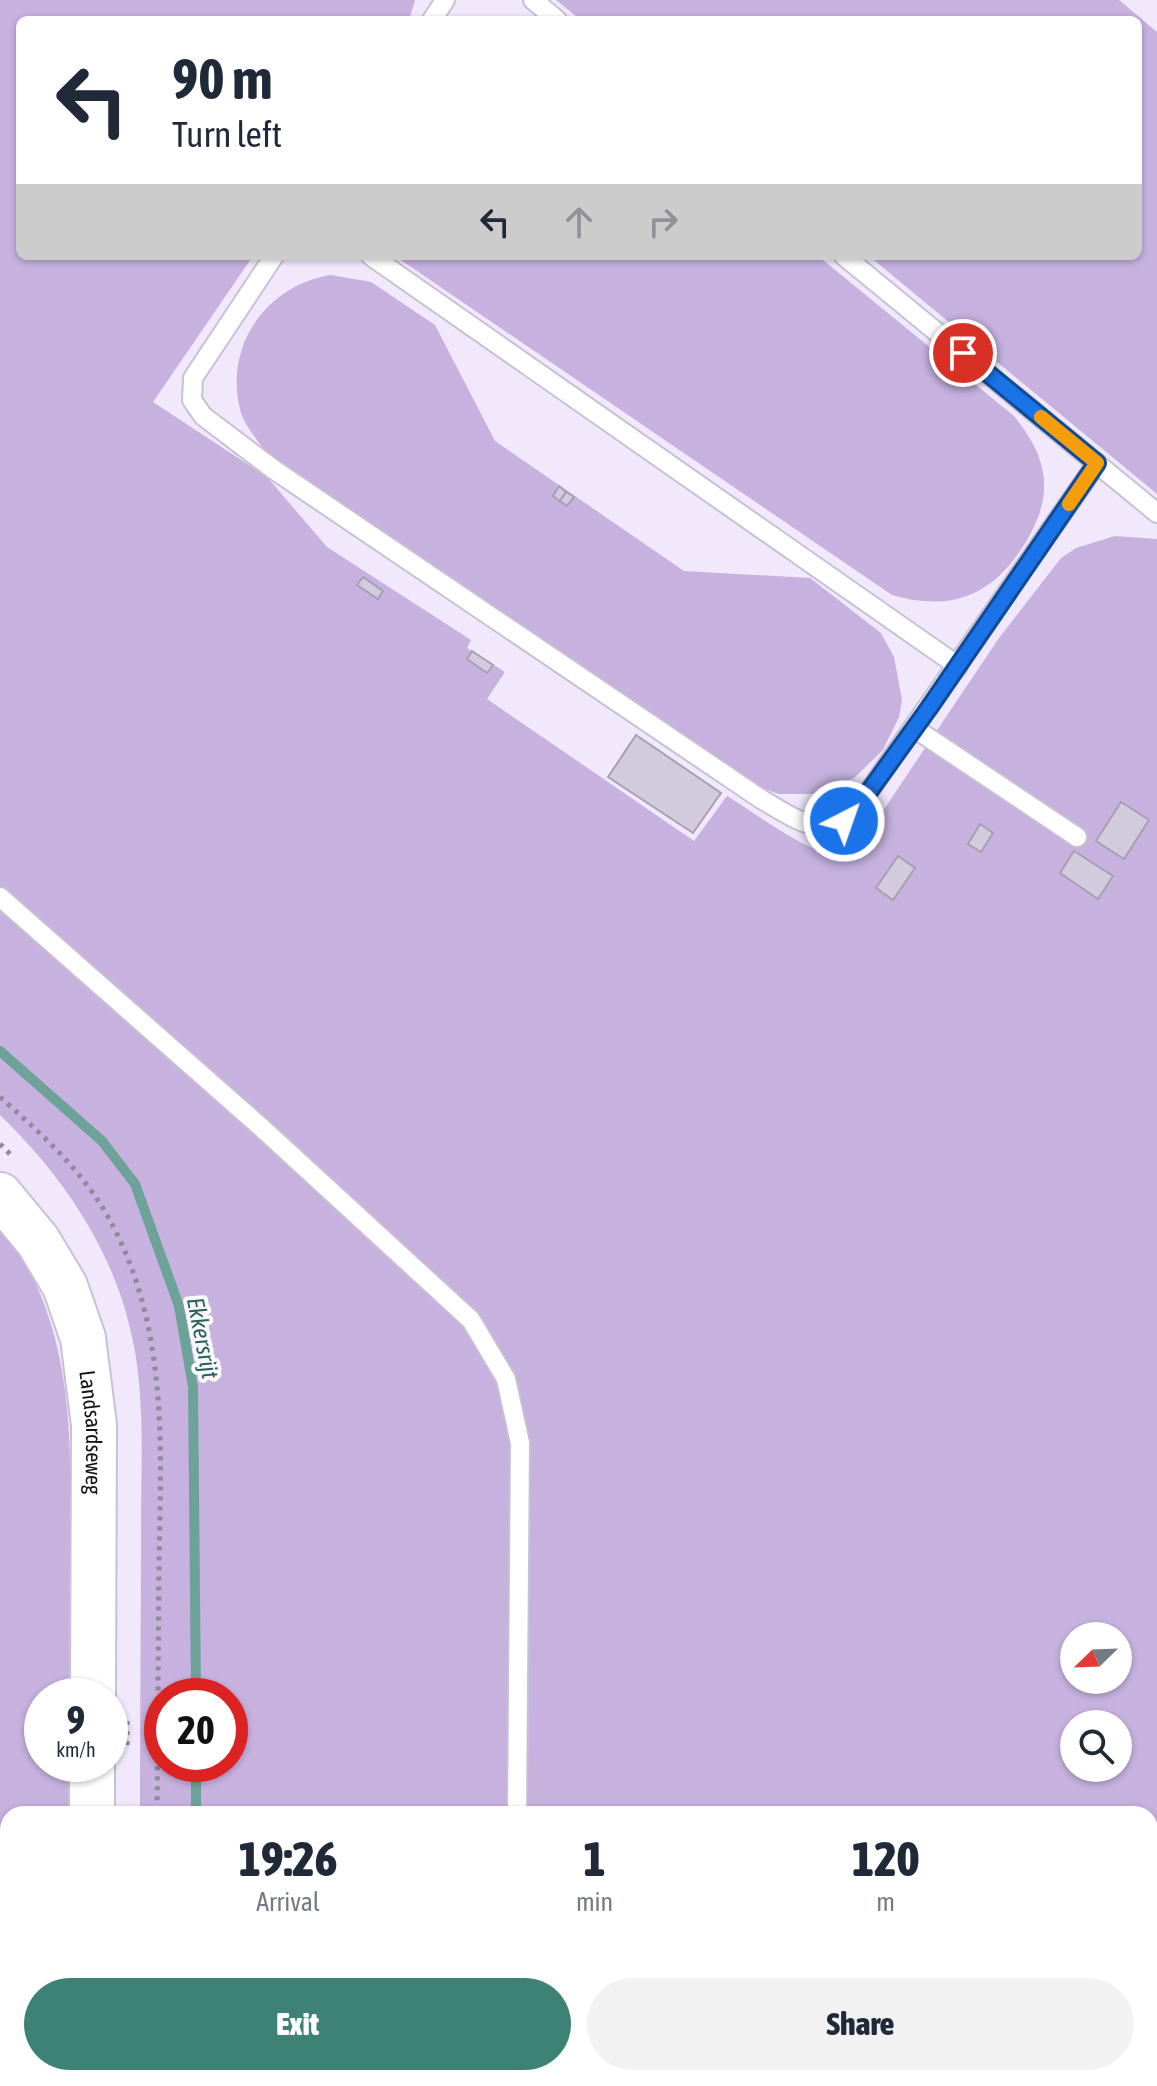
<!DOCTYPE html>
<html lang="en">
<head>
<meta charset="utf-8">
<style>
  :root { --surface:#fff; --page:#f2f2f3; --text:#1f2937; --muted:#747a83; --accent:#3e8175 }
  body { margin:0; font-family:"Asap Condensed",sans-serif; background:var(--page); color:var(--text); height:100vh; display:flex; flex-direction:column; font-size:30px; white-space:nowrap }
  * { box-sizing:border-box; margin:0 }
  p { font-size:26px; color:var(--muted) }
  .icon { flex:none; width:44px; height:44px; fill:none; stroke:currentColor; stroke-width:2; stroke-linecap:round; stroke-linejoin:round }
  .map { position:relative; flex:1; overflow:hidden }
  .side { position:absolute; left:0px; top:1806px; width:1158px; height:280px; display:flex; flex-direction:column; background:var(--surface); border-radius:24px 24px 0 0; box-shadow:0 2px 6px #0004 }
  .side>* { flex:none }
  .top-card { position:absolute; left:16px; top:16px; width:1126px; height:244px; border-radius:12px; box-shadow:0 2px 6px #0004; background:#fff; color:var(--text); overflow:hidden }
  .needle { width:52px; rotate:247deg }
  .tools { position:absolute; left:1060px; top:1622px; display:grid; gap:16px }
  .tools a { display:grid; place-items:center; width:72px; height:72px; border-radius:50%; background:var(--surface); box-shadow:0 2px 6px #0004; font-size:40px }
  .speed { position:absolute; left:24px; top:1678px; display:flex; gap:16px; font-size:40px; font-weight:700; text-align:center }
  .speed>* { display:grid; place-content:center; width:104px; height:104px; border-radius:50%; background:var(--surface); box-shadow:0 2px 6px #0004; line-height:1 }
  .speed small { font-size:20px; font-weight:400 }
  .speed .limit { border:12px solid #d22; background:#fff; color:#111 }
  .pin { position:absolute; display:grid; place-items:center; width:68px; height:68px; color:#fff; margin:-34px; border:4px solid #fff; border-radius:50%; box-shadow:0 2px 8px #0007 }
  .me { position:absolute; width:88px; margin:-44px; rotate:41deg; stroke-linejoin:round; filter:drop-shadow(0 0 6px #0008) }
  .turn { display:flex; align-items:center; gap:28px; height:168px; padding:0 24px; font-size:36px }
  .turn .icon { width:104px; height:104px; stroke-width:2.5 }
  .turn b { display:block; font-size:56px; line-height:68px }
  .lanes { display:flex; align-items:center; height:76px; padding:0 24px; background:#0003; justify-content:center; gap:40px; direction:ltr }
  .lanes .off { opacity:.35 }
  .eta { display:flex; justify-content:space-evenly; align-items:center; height:136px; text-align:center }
  .eta b { font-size:48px; font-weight:800; line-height:56px }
  .cta { display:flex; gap:16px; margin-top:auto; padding:16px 24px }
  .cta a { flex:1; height:92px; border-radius:48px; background:var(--accent); color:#fff; font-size:32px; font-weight:800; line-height:92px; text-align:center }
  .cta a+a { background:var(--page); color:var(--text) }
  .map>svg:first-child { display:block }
  .green { fill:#c6b1df; fill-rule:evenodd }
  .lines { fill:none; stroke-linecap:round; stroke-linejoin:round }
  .stream { stroke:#6da298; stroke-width:10 }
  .building { fill:#d2cadd; stroke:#a8a0b2; stroke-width:2 }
  .service-casing { stroke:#c8c0d3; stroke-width:22 }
  .tertiary-casing { stroke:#c8c0d3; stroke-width:48 }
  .path { stroke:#908a98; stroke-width:5; stroke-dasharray:4 6; stroke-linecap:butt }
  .service { stroke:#fff; stroke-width:18 }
  .tertiary { stroke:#fff; stroke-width:44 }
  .route-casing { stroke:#114b97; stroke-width:20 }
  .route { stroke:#1a73e8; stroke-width:14 }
  .slow { stroke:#f59e0b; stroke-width:14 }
  .labels { text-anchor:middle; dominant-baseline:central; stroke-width:8; stroke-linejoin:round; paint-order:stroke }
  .street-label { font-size:22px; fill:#151218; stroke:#fbf9fd }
  .water-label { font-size:24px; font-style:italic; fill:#256358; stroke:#fbf9fd }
</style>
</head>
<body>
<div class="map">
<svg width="1157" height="2086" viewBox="0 0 1157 2086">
  <rect width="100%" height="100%" fill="#f1e8fc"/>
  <g class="green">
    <path d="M0,0h415l-6,20h-389v236h233l-100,146 114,75 60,70 144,93 -4,8 38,24 -18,27 207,142 33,-45c24,14 85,61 110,58 11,-1 18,-8 27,-15l135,-201 62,-80 15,-10 39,-12 42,3v1547h-1019v-8h1012v-264h-1010c0,-97 1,-194 1,-291 0,-66 5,-135 -12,-199 -20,-81 -70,-152 -129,-209zM1074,1636h44v44h-44zM162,1696h68v68h-68zM1074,1724h44v44h-44z"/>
    <path d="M556,0h563l38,32v462l-288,-238h269v-236h-557z"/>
    <path d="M395,256h423l196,160c38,46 40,85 6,135 -32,47 -73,60 -128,44z"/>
    <path d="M331,275l40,7 64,43 60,116 189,130 126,7 71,55 13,24 8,43 -3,17 -16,33 -29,28 -38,16h-37l-18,-6 -496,-337c-8,-12 -22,-27 -25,-42 -16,-64 27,-124 91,-134z"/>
    <path d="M0,1220c69,100 72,193 70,310 0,56 -1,111 -1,166h-27v68h26v50h-60v264h59v8h-67z"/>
  </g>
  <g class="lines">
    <g class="stream">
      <path d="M0,1051l102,90 33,43 44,122 14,81 3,309"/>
      <path d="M196,1764v50"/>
      <path d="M204,2078l4,8"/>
    </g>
  </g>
  <g class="building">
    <path d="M559,486l7,6 -6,9 -7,-5z"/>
    <path d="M566,492l8,5 -7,9 -7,-5z"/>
    <path d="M363,577l20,14 -5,8 -21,-14z"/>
    <path d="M472,651l21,14 -6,8 -20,-14z"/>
    <path d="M636,735l85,58 -28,40 -85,-56z"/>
    <path d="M1121,802l28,18 -25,39 -28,-18z"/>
    <path d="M980,824l13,9 -12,19 -13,-8z"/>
    <path d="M1074,851l39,25 -15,23 -38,-26z"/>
    <path d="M898,856l17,12 -22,32 -17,-12z"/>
  </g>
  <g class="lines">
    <defs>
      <g id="service">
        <path d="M533,0l24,20"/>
        <path d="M432,20l13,-20"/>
        <path d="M274,256l-81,122 -1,22 11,16 70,53 488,330c40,23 61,43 99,5l237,-341"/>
        <path d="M371,256l587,410"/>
        <path d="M844,256l313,257"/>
        <path d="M914,728l163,109"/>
        <path d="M0,897l263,232 208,191 35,59 14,64 -3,371"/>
        <path d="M515,2086v-8"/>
      </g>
      <g id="tertiary">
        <path id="s1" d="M0,1195l38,46 27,45 18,52 11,87 -1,271"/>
        <path d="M92,1814v-50"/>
        <path d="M90,2086v-8"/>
      </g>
    </defs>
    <use href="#service" class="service-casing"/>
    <use href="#tertiary" class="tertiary-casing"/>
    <g class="path">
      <path d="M0,1097c46,41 90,80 117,137 51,104 44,219 42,332 -1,83 -1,165 -2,248"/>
      <path d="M0,1144l13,13"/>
      <path d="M127,1745v-30"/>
      <path d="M165,2078l2,8"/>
    </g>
    <use href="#service" class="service"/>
    <use href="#tertiary" class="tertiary"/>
  </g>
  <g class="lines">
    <defs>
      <path id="route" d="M844,821l16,-17 69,-96 168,-245 -134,-110"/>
    </defs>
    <use href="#route" class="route-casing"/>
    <use href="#route" class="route"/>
    <path class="slow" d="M1041,417l56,46 -28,41"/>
  </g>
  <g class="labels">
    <g class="street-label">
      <text stroke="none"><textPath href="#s1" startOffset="262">Landsardseweg</textPath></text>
    </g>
    <g class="water-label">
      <text transform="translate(203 1338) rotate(79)">Ekkersrijt</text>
    </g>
  </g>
</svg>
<div class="tools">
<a><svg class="needle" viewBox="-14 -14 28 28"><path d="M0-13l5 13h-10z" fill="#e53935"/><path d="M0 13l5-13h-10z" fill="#747a83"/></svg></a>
<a><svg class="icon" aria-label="search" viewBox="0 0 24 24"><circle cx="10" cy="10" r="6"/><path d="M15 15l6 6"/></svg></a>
</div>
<div class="speed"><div>9<small>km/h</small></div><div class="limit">20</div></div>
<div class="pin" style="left:963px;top:353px;background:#d93025"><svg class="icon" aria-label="arrive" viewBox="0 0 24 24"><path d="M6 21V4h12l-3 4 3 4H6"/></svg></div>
<svg class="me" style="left:844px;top:821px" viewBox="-20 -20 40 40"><circle r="17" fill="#1a73e8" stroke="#fff" stroke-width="3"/><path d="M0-11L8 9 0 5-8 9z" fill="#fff"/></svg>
<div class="top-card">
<div class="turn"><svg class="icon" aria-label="left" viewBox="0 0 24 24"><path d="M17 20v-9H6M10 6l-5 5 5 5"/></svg><div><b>90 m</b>Turn left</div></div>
<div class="lanes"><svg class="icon" aria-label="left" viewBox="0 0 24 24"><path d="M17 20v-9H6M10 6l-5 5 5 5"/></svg><svg class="icon off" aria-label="ahead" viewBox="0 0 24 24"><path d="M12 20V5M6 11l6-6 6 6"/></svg><svg class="icon off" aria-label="right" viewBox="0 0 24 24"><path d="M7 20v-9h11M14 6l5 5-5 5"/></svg></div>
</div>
<section class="side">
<div class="eta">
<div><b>19:26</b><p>Arrival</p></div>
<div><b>1</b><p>min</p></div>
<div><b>120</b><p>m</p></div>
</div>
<div class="cta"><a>Exit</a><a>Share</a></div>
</section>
</div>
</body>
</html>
